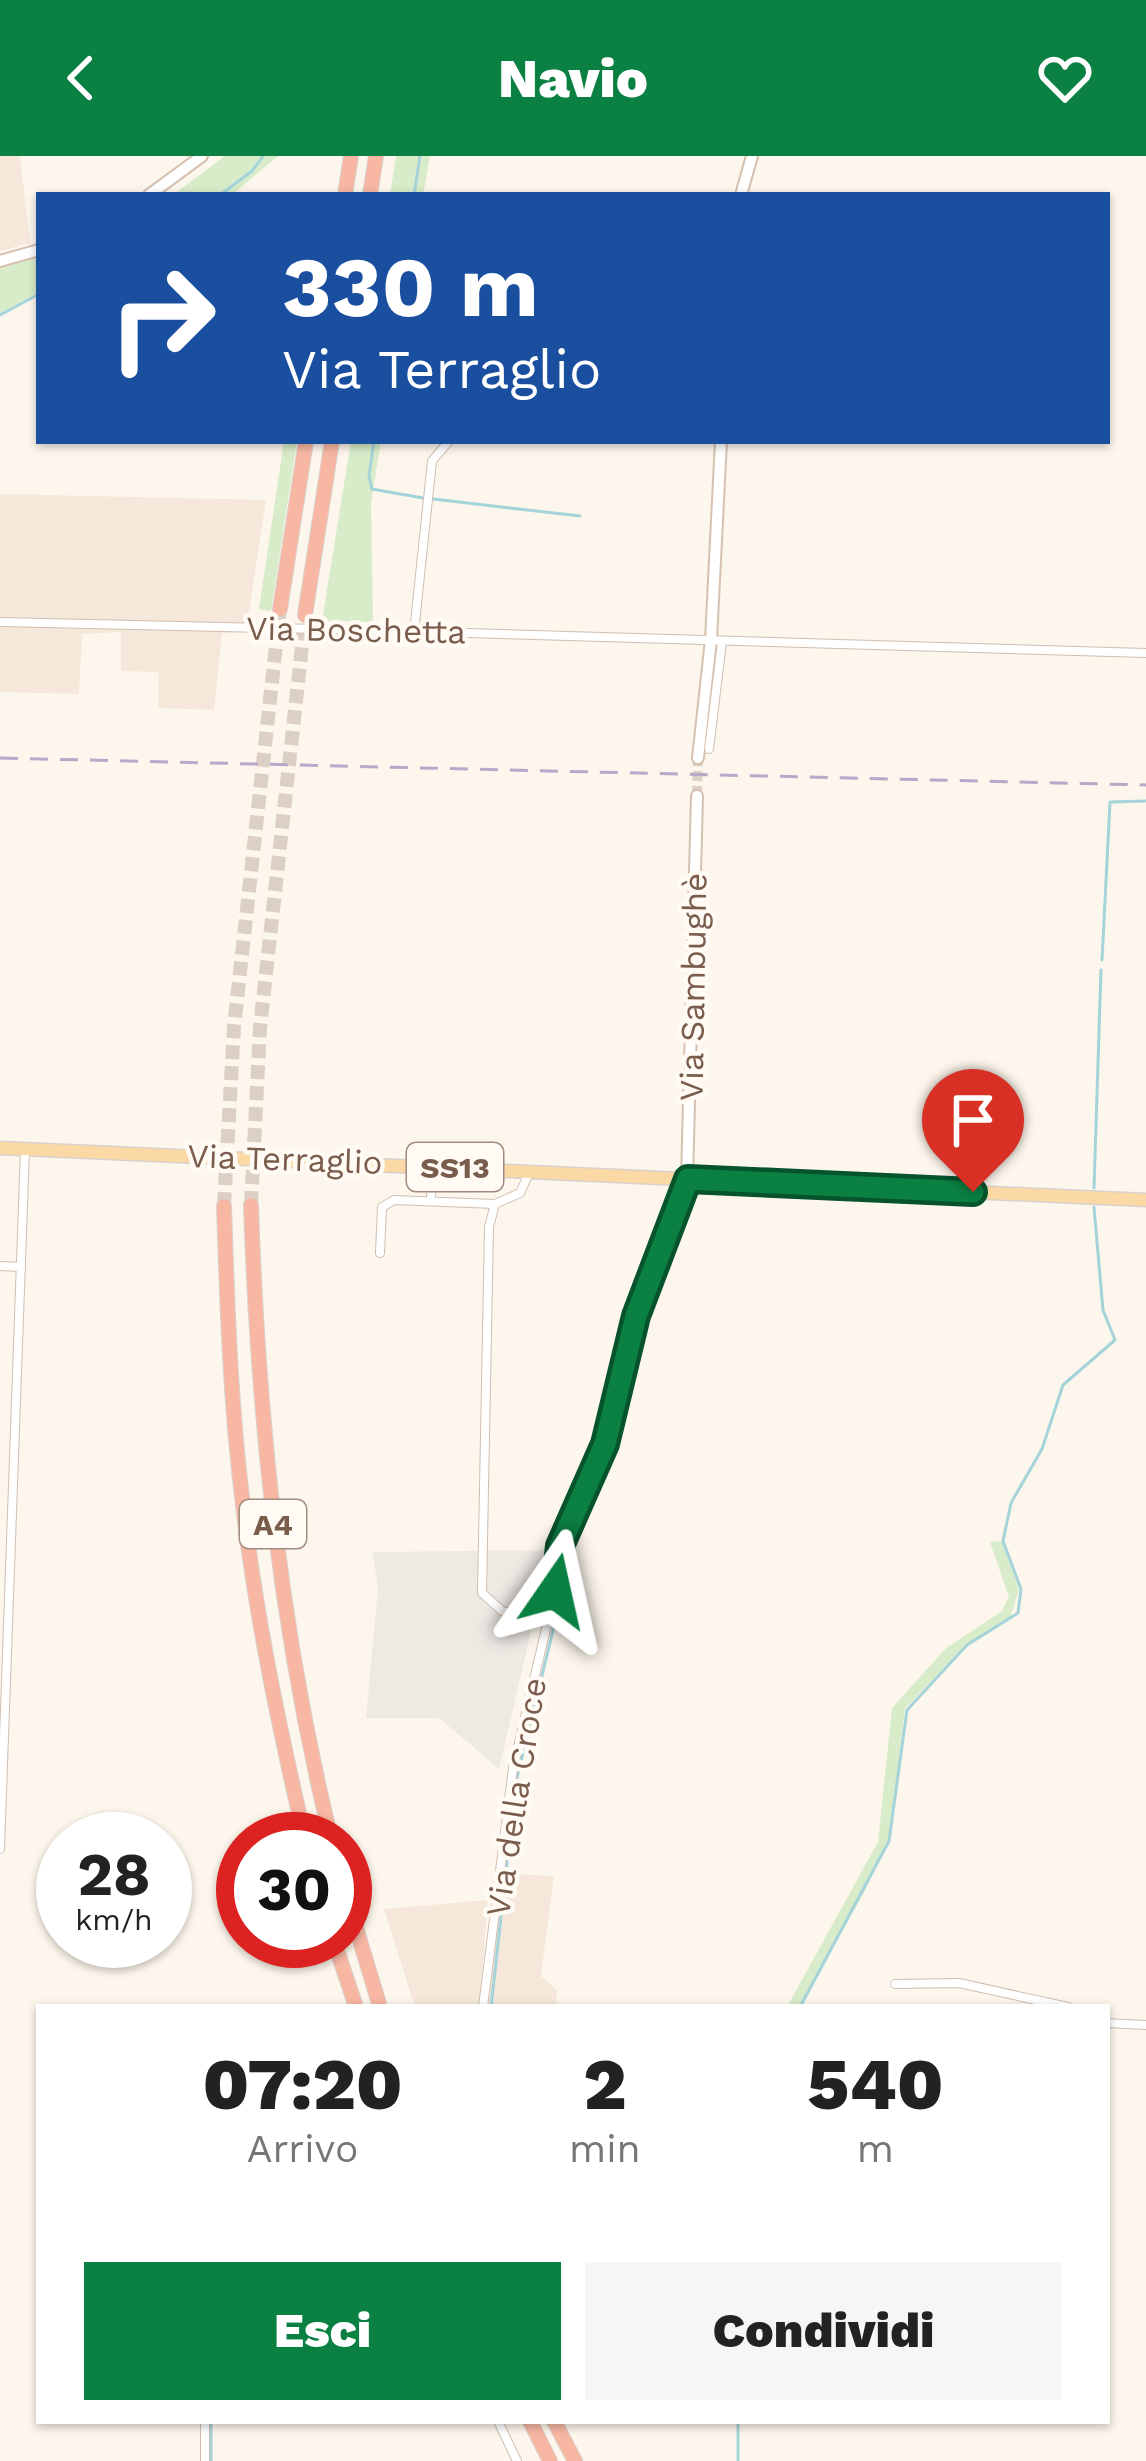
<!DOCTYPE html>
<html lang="it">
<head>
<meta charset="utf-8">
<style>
  :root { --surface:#fff; --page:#f6f6f6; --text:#222; --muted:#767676; --accent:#0b8043 }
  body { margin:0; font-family:"Work Sans",sans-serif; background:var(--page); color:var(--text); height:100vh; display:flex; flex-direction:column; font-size:45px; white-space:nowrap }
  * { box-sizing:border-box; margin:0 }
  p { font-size:39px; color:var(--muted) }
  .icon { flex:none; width:66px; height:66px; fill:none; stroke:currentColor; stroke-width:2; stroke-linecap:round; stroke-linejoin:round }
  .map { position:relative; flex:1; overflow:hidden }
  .side { position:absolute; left:36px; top:1848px; width:1074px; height:420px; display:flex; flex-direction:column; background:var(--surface); border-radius:0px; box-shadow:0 3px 9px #0004 }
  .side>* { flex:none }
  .guide { position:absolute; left:36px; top:36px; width:1074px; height:252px; border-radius:0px; box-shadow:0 3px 9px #0004; background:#1a4fa0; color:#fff; overflow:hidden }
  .speed { position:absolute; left:36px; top:1656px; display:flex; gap:24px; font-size:60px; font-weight:700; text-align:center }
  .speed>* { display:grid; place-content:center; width:156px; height:156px; border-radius:50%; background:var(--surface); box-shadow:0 3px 9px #0004; line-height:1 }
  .speed small { font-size:30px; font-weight:400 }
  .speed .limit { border:18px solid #d22; background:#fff; color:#111 }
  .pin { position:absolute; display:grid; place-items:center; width:102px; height:102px; color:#fff; margin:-123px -51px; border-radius:50% 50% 50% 0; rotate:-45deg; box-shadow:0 0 12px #0007 }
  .pin .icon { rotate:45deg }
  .me { position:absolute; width:132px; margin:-66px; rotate:11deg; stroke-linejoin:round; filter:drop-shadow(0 0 9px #0008) }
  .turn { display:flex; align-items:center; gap:42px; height:252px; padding:0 48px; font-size:54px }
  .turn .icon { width:156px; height:156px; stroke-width:2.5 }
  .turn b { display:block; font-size:84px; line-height:102px }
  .eta { display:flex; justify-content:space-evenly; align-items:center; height:204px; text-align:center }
  .eta b { font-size:72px; font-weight:800; line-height:84px }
  .cta { display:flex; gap:24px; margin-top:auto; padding:24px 48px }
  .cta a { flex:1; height:138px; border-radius:0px; background:var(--accent); color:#fff; font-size:48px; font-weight:800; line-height:138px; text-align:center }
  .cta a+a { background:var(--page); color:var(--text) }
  header { display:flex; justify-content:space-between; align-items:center; height:156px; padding:0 48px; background:var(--accent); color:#fff; font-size:54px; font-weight:800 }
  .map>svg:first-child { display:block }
  .residential { fill:#f5e8da }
  .industrial { fill:#efe9e4 }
  .green { fill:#d8ecc9 }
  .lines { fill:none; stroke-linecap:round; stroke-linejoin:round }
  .stream { stroke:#a5d3da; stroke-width:3 }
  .secondary-tunnel { stroke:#dcd0c4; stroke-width:10; stroke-dasharray:10 5; stroke-linecap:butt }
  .highway-tunnel { stroke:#dcd0c4; stroke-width:14; stroke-dasharray:14 7; stroke-linecap:butt }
  .street-casing { stroke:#d1beb0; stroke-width:10 }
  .secondary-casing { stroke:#d6c0b0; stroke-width:14 }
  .primary-casing { stroke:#dad1cd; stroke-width:15 }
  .highway-casing { stroke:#dad1cd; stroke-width:16 }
  .street { stroke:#fff; stroke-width:8 }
  .secondary { stroke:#fff; stroke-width:10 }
  .primary { stroke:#fbd9a5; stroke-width:12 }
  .highway { stroke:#f7b7a3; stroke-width:14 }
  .rail { stroke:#b9a8c9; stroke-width:3; stroke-dasharray:18 12; stroke-linecap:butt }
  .street-bridge-casing { stroke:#d1beb0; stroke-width:10; stroke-linecap:butt }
  .street-bridge { stroke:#fff; stroke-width:8 }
  .route-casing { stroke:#07532c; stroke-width:30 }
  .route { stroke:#0b8043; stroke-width:21 }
  .labels { text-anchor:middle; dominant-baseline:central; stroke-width:9; stroke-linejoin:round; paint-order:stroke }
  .shield { fill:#fffaf3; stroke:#a28b7f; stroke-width:3 }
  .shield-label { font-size:30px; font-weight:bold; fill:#7a5c4d }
  .street-label { font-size:33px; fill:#7a5c4d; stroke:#fffaf3 }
</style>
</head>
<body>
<header><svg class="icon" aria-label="back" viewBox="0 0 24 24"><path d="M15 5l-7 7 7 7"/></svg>Navio<svg class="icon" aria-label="heart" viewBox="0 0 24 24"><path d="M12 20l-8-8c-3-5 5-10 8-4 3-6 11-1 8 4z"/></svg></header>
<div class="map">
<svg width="1146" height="2305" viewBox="0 0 1146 2305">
  <rect width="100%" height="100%" fill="#fdf6ec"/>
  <g class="residential">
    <path d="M0,0h20l10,87 -30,8z"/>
    <path d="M0,338l266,6 -20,132 -24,1 -8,77 -56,-2 1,-36 -38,-1v-39l-39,2 -3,60 -79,-2z"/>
    <path d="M497,1717l57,3 -13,100 16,14 -1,17h-71z"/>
    <path d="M488,1744l-9,107h-64l-31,-98z"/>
  </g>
  <path class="industrial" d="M550,1394l-51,219 -60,-51h-73l12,-131 -6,-35z"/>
  <g class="green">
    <path d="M225,0h53l-46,39h-59z"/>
    <path d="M396,0h34l-7,39h-33z"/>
    <path d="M39,101v35l-39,21v-45z"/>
    <path d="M284,285h13l-26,170 -12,-2z"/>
    <path d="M351,285h30l-10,62 2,119 -51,-1z"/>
    <path d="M1003,1385l16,48 -9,30 -42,24 -63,65 -15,126 -24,55 -67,118h-12l91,-165 14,-134 54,-60 55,-36 8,-15 -19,-55z"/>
  </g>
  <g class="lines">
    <g class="stream">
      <path d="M220,39l32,-24 11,-15"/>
      <path d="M414,39l6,-39"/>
      <path d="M0,159l39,-21"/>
      <path d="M374,285l-5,35 3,13 51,9"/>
      <path d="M433,343l147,17"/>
      <path d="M1102,804l8,-158 36,-1"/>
      <path d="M1094,1032l7,-218"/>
      <path d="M491,1851l25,-225 54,-221"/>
      <path d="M800,1851l89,-166 18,-131 60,-65 51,-32 3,-24 -18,-48 8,-38 31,-54 21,-64 52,-45 -12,-30 -9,-103"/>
      <path d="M211,2265v40"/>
      <path d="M738,2305v-40"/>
    </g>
    <path class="secondary-tunnel" d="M697,640l1,-38"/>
    <g class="highway-tunnel">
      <path d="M251,1049l9,-177 45,-409"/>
      <path d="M224,1050l10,-179 46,-418"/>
    </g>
    <defs>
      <g id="street">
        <path d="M0,466l263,6"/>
        <path d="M329,473l817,24"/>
        <path d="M414,476l18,-171 17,-20"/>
        <path d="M709,593l13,-107"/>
        <path d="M530,1015l-10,22 -25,11 -6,23 -7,366 20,18 46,9"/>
        <path d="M431,1043l1,-33"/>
        <path d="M380,1097l2,-46 12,-7 101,4"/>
        <path d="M0,1110l21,1"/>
        <path d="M0,1693l25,-700"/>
        <path d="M895,1828l64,-1 109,24"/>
        <path d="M483,1851l30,-239 42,-177 5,-45 45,-102 31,-128 51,-136"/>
        <path d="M1107,1867l39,2"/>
        <path d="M498,2265l19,40"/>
        <path d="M205,2305v-40"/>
      </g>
      <g id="secondary">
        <path d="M149,39l53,-39"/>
        <path d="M741,39l11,-39"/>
        <path d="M0,105l39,-11"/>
        <path d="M698,602l13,-118 10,-199"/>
        <path d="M687,1023l10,-383"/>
      </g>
      <path id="primary" d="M0,992l1146,52"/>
      <g id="highway">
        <path d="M345,39l6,-39"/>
        <path d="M370,39l6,-39"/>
        <path d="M280,453l26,-168"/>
        <path d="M305,459l27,-174"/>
        <path d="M251,1049c7,215 29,425 80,634"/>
        <path d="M224,1050c3,94 6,188 17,282 13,119 37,235 64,351"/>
        <path d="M345,1735l35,116"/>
        <path d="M334,1785l22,66"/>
        <path d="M530,2265l20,40"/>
        <path d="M554,2265l21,40"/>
      </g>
    </defs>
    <use href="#street" class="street-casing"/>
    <use href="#secondary" class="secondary-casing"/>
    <use href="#primary" class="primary-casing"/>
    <use href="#highway" class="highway-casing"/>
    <use href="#street" class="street"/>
    <use href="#secondary" class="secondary"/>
    <use href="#primary" class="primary"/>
    <use href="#highway" class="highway"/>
    <path class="rail" d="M0,602l1146,27"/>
    <defs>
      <path id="street-bridge" d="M263,472l66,1"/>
    </defs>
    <use href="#street-bridge" class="street-bridge-casing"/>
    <use href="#street-bridge" class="street-bridge"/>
  </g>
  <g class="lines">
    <defs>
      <path id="route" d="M555,1435l5,-45 45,-102 31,-128 52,-137 285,13"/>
    </defs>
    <use href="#route" class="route-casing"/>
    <use href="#route" class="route"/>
  </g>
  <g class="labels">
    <g class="shield">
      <rect x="407" y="987" width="96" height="48" rx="9"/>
      <rect x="240" y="1344" width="66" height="48" rx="9"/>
    </g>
    <g class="shield-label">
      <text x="455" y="1011">SS13</text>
      <text x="273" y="1368">A4</text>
    </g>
    <g class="street-label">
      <text transform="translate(356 474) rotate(1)">Via Boschetta</text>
      <text transform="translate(693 831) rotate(-89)">Via Sambughè</text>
      <text transform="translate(285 1003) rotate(2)">Via Terraglio</text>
      <text transform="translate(516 1641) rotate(-81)">Via della Croce</text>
    </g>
  </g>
</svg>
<div class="speed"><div>28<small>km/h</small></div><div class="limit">30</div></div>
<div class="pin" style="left:973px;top:1036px;background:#d93025"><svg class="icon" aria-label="arrive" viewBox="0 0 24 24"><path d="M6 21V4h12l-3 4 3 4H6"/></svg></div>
<svg class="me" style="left:555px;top:1435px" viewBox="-20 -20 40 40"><path d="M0-17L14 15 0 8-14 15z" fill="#0b8043" stroke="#fff" stroke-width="4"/></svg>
<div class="guide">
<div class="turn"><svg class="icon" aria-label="right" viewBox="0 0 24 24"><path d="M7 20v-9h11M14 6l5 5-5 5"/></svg><div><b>330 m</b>Via Terraglio</div></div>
</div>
<section class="side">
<div class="eta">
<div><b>07:20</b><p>Arrivo</p></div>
<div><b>2</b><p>min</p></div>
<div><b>540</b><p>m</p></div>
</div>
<div class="cta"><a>Esci</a><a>Condividi</a></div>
</section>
</div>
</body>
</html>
